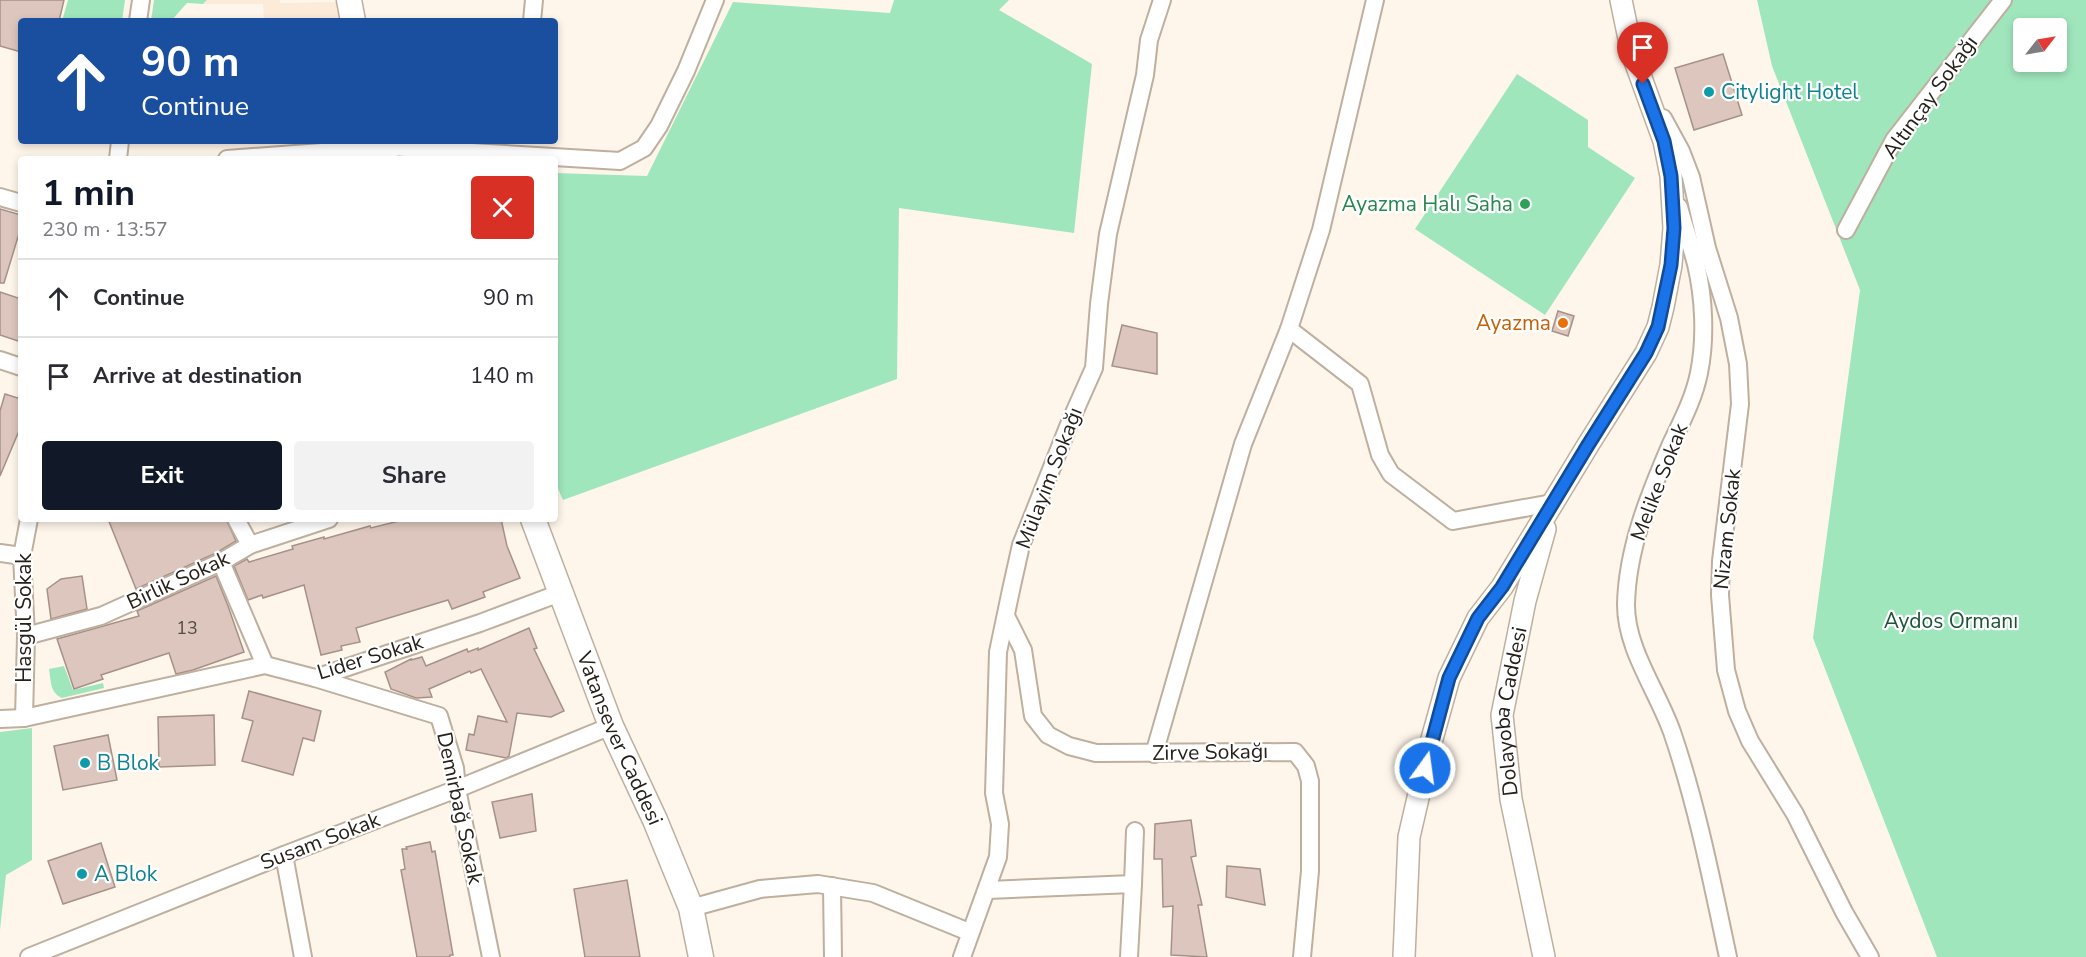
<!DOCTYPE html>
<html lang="en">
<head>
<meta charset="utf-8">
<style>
  :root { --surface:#fff; --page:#f2f2f3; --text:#2b2b33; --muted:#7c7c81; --line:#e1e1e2; --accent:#111827 }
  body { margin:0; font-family:"Nunito Sans",sans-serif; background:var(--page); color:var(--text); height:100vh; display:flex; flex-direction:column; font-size:22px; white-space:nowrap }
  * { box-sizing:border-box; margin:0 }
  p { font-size:20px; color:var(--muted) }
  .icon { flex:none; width:33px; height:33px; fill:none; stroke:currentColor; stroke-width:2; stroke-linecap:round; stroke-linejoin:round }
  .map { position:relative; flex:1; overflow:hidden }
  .details { position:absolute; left:18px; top:156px; width:540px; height:366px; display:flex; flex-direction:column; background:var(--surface); border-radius:6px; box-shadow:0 3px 9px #0003 }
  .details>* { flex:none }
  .banner { position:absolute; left:18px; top:18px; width:540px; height:126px; border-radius:6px; box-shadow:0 3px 9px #0003; background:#1a4fa0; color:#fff; overflow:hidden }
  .needle { width:39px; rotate:59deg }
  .tools { position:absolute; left:2013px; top:18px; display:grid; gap:12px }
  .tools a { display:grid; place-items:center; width:54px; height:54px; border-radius:6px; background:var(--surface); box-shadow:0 3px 9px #0003; font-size:30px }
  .pin { position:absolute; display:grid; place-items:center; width:51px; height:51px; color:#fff; margin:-62px -26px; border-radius:50% 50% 50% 0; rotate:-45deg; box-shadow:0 0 6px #0007 }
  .pin .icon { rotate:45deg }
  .me { position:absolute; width:66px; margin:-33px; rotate:14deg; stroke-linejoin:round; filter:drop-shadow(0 0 4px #0008) }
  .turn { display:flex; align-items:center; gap:21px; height:126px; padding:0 24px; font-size:27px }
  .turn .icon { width:78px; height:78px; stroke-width:2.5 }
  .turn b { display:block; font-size:42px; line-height:51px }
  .round { display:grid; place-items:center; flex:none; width:63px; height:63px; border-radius:6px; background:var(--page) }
  .head { display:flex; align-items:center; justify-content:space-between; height:102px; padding:0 24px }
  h1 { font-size:36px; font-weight:700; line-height:45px; color:var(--accent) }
  .primary-button { display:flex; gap:12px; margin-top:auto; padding:12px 24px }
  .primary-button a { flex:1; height:69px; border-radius:6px; background:var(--accent); color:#fff; font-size:24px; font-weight:700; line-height:69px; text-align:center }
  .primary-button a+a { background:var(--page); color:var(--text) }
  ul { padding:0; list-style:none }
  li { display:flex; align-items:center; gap:18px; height:78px; padding:0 24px; border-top:2px solid var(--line) }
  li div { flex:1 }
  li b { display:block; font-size:22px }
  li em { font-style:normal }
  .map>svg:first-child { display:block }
  .built { fill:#fcebd9 }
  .green { fill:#a0e6bd; fill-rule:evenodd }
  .building { fill:#ddc6bd; stroke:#a69189; stroke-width:1.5 }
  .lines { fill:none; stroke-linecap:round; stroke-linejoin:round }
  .minor-casing { stroke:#beaf9f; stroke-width:20 }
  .tertiary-casing { stroke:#beaf9f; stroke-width:24 }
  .secondary-casing { stroke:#beaf9f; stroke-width:27 }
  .minor { stroke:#fff; stroke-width:16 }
  .tertiary { stroke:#fff; stroke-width:21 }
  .secondary { stroke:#fff; stroke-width:24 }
  .route-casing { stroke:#114b97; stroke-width:15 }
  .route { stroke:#1a73e8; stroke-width:10 }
  .culture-dot { fill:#0f9aa8; stroke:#fff; stroke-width:2 }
  .leisure-dot { fill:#2e9e5b; stroke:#fff; stroke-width:2 }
  .food-dot { fill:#e8710a; stroke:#fff; stroke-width:2 }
  .labels { text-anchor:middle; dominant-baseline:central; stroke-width:4.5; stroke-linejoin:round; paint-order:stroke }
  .number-label { font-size:18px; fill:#534a42 }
  .culture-label { font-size:21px; fill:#0d838f; stroke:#fff; text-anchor:start }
  .street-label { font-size:21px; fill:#252019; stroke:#fff }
  .leisure-label { font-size:21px; fill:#27864d; stroke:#fff; text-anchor:end }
  .food-label { font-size:21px; fill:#c56008; stroke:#fff; text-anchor:end }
  .park-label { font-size:21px; fill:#1c5337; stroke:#fff }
</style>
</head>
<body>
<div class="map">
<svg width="2086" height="957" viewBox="0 0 2086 957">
  <rect width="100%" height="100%" fill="#fff6eb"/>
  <path class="built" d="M207,0h73v3l58,-1 4,19h-78l-1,-17h-60z"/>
  <g class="green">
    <path d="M68,0h57l-3,21h-60z"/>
    <path d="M154,0h53l-4,4 -16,-1 -16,18h-20z"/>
    <path d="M894,0h115l-10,10 93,54 -18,169 -175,-25 -2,171 -334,121 -8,-18v-309l92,3 86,-174 157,11z"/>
    <path d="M1757,0h329v957h-149l-124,-319 47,-348 -88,-224zM2024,28h32v34h-32z"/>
    <path d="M1517,74l71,46v27l47,31 -90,137 -130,-86z"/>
    <path d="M64,666l9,24 30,-7 1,5 -42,10c-12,-5 -11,-17 -13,-29z"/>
    <path d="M32,728v132l-26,15 -6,55v-198z"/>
  </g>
  <g class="building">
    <path d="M0,0h64l-5,21h-38v31l-21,-6z"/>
    <path d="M1723,54l19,61 -48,15 -19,-62z"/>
    <path d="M0,209l21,6v12l-17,56h-4z"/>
    <path d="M0,292l21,7v43l-21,-7z"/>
    <path d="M1558,311l16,5 -6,20 -16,-5z"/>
    <path d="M1122,325l35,8v41l-45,-8z"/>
    <path d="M5,394l16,5v27l-21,50v-65z"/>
    <path d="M108,519h118l10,22 -20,12 -80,36z"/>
    <path d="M407,519h94l6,27 13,32 -37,14 2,5 -33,12 -4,-9 -92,28 4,14 -19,4 1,4 -21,5 -17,-70 -41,13 -1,-3 -14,5 -14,-34 13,-7 2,3 44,-13 -1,-3 32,-9v2l46,-13 1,2z"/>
    <path d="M82,576l5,33 -36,10 -4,-30 14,-10z"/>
    <path d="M216,576l12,30 16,46 -51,18 -17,4 -7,-21 -68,22 2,4 -29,10 -17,-50 82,-23 -2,-5z"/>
    <path d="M529,628l8,20 -3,1 30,62 -13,6 -34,-4 -8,43 -3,2 -40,-8 3,-16 5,1 4,-19 29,6 -26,-53 -10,4 -1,-2 -41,18 3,8 -16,1 -25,-9 -6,-17 26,-13v1l11,-3 4,9 41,-17 1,3 10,-4v2z"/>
    <path d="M249,691l72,20 -7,30 -11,-3 -10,37 -51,-14 11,-40 -11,-3z"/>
    <path d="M214,715l1,50 -56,2 -1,-50z"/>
    <path d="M108,735l9,45 -54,10 -9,-44z"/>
    <path d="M532,794l4,37 -36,7 -8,-36z"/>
    <path d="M1191,820l5,36 -5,1 11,48h-4l9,52 -36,-2 2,-49 -10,1 -1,-48h-8l1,-35z"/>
    <path d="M430,842l2,10 3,-1 18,104h-3v2h-33l-16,-87 4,-1 -3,-20h5l-1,-2z"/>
    <path d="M101,843l14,44 -52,17 -15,-43z"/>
    <path d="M1227,866l33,3 5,36 -39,-8z"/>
    <path d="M627,880l13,77h-55l-11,-68z"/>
  </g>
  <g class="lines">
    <defs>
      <g id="minor">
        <path d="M138,21l3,-21"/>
        <path d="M532,21l2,-21"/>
        <path d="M1663,118l18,33 10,26 16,71 22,70 9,46 2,40 -19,157 -1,34 6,75 11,41 13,30 45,73 49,98 26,45"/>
        <path d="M118,159l2,-18"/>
        <path d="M227,159l162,-12 231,14 24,-13 15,-22 27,-55 29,-71"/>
        <path d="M0,197l21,6"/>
        <path d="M1679,207c5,19 12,38 17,57 8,34 10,74 3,109 -5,25 -17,48 -28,71 -22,51 -44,105 -45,161 0,44 31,85 46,127 25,73 40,150 56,225"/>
        <path d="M1846,230l48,-90 109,-140"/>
        <path d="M1289,329l71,55 20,71 11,19 62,47 99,-18"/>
        <path d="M0,360l21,7"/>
        <path d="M236,519l14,26"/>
        <path d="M0,553l22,3"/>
        <path d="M221,562l44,103"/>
        <path d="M1006,616l17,34 10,66 15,19 21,11 27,7 199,-1 11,14 4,15v90l-8,86"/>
        <path d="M26,636l75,-20 120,-54 29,-17 79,-26"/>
        <path d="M315,678l124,38 16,52 2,21 34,168"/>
        <path d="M24,718l2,-82 -4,-80 7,-37"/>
        <path d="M0,719l24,-1 241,-53 50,13 165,-55 80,-30"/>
        <path d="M1154,754l89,-310 46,-115 32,-99 54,-230"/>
        <path d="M284,855l19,102"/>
        <path d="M1133,884l2,-53"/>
        <path d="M832,886l1,71"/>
        <path d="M988,890l145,-6 -4,73"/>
        <path d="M691,908l69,-19 58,-5 55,9 96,39"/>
        <path d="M29,957l255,-102 173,-66 154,-63"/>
        <path d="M962,957l36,-100 2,-33 -6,-31 4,-141 13,-62 10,-45 49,-123 24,-54 5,-64 9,-70 37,-159 4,-35 13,-40"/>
      </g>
      <g id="tertiary">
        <path d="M1404,957l5,-120 21,-91 19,-68 29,-60 24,-31 86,-142 58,-92 12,-26 5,-20 8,-42 3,-37 -3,-52 -7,-35 -32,-88 -11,-53"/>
        <path id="s1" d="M1544,957l-33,-158 -9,-84 23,-114 20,-72"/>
      </g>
      <g id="secondary">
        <path d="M349,0l4,21"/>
        <path d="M380,141l6,18"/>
        <path id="s2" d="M533,519l78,207 44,94 36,88 10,49"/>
      </g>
    </defs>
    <use href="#minor" class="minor-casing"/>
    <use href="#tertiary" class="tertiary-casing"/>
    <use href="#secondary" class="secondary-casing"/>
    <use href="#minor" class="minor"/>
    <use href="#tertiary" class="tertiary"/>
    <use href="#secondary" class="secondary"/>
  </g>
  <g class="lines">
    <defs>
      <path id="route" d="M1425,768l24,-90 29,-60 24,-31 86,-142 58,-92 12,-26 13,-62 3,-37 -3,-52 -7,-35 -21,-57"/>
    </defs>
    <use href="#route" class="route-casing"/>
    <use href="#route" class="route"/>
  </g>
  <g class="culture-dot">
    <circle cx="1709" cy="92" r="6"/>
    <circle cx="85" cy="763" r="6"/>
    <circle cx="82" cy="874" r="6"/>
  </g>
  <circle class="leisure-dot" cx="1525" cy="204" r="6"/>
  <circle class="food-dot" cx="1563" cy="323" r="6"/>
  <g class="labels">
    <g class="number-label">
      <text x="187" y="628">13</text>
    </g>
    <g class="culture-label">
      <text x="1721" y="92">Citylight Hotel</text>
      <text x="97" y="763">B Blok</text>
      <text x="94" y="874">A Blok</text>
    </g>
    <g class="street-label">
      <text transform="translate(1930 97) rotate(-54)">Altınçay Sokağı</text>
      <text transform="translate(1049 478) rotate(-69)">Mülayim Sokağı</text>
      <text transform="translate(1659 482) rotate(-69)">Melike Sokak</text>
      <text transform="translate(1727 529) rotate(-84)">Nizam Sokak</text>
      <text transform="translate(178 580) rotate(-25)">Birlik Sokak</text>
      <text transform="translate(24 618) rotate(-90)">Hasgül Sokak</text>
      <text transform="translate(370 657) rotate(-17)">Lider Sokak</text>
      <text stroke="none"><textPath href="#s1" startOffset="250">Dolayoba Caddesi</textPath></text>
      <text stroke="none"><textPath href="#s2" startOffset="236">Vatansever Caddesi</textPath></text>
      <text transform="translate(1210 752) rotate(-1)">Zirve Sokağı</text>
      <text transform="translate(460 808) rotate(78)">Demirbağ Sokak</text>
      <text transform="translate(320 841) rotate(-21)">Susam Sokak</text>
    </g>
    <g class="leisure-label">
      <text x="1513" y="204">Ayazma Halı Saha</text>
    </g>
    <g class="food-label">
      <text x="1551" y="323">Ayazma</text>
    </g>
    <g class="park-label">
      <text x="1951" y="621">Aydos Ormanı</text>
    </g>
  </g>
</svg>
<div class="tools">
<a><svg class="needle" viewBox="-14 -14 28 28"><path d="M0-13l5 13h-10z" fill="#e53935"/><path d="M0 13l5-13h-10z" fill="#7c7c81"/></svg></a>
</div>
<div class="pin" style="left:1643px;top:84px;background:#d93025"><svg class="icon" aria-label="arrive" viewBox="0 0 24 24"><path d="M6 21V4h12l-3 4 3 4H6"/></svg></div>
<svg class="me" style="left:1425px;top:768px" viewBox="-20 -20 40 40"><circle r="17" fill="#1a73e8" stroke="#fff" stroke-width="3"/><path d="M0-11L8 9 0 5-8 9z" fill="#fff"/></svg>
<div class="banner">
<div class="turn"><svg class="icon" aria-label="ahead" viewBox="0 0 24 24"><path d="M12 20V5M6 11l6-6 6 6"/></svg><div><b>90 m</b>Continue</div></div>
</div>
<section class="details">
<div class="head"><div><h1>1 min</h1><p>230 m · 13:57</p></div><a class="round" style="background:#d93025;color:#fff"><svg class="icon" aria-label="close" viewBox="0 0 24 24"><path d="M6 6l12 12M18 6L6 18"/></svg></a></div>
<ul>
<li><svg class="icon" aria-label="ahead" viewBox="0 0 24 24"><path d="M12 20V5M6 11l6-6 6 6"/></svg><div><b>Continue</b></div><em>90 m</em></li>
<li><svg class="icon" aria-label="arrive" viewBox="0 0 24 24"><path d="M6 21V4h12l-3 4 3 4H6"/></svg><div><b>Arrive at destination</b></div><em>140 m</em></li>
</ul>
<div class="primary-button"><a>Exit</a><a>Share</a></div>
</section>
</div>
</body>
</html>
